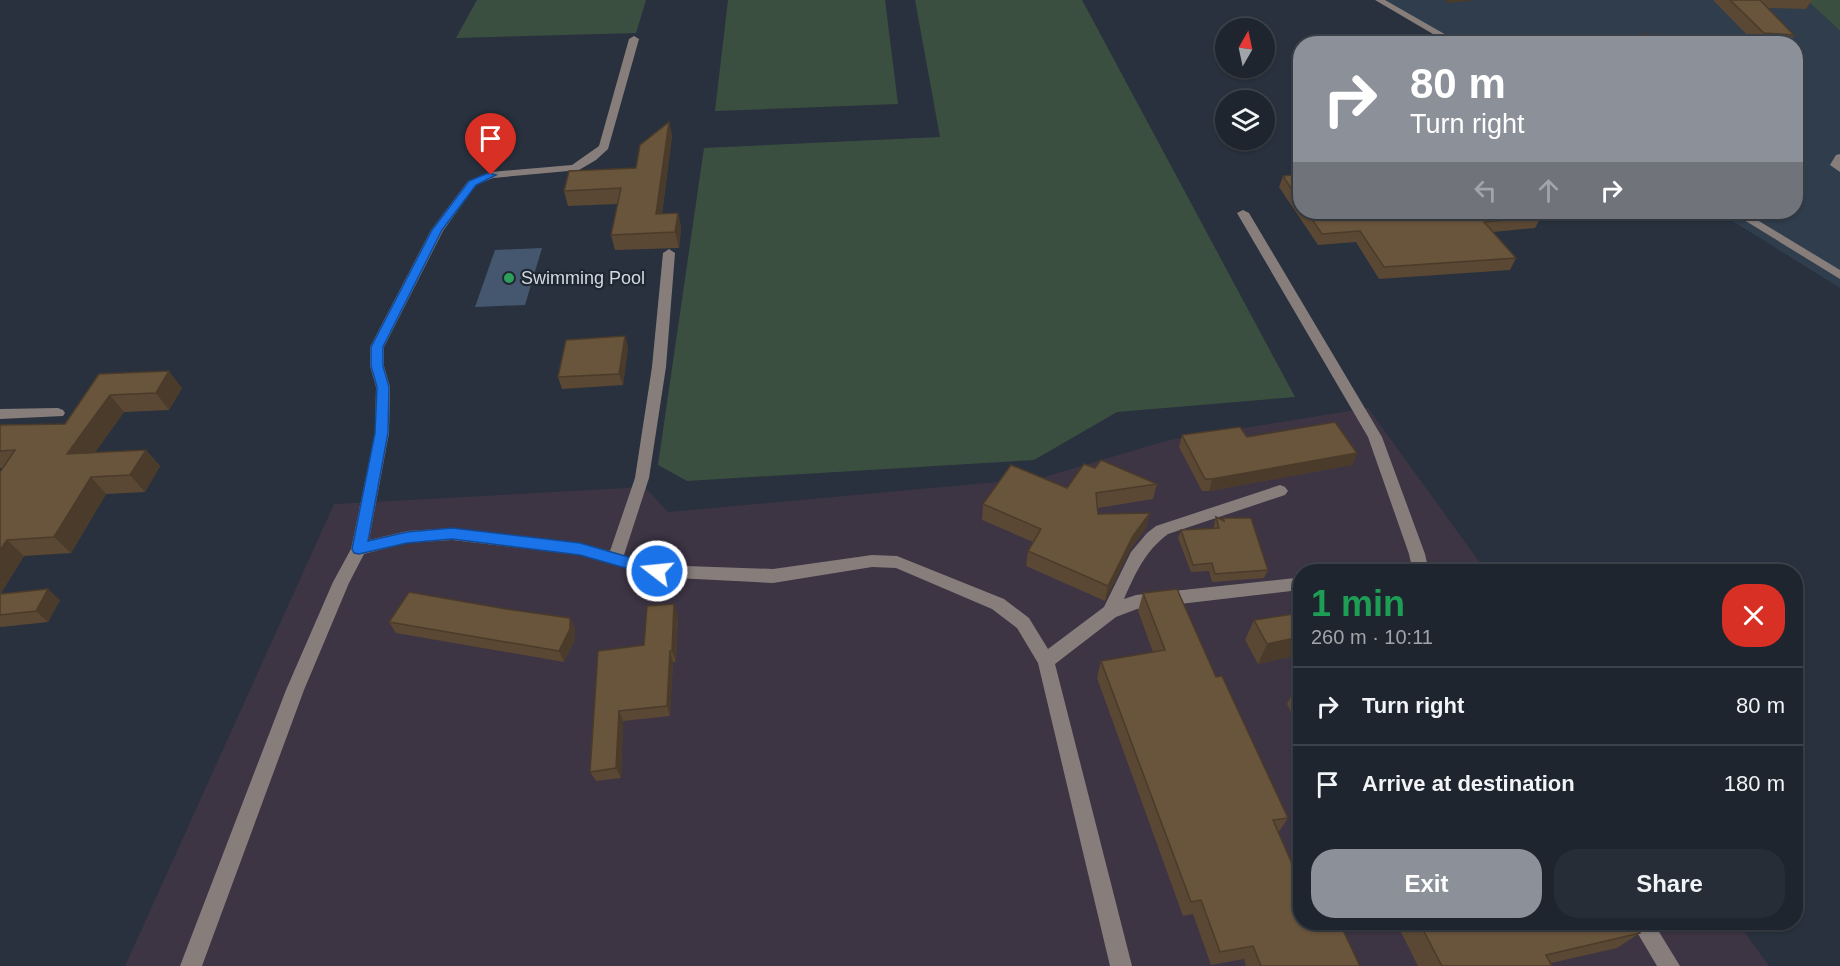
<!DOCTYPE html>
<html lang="en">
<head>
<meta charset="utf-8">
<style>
  :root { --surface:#1e252e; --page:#262d36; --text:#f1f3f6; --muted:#a1a5aa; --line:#3c424a; --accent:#8c9099 }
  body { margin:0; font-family:Helvetica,sans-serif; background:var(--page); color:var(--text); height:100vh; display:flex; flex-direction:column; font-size:22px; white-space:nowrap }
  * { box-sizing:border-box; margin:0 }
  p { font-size:20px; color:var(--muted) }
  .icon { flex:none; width:33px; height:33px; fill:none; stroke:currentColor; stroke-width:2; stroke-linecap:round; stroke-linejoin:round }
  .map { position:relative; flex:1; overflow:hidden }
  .panel { position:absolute; left:1293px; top:564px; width:510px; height:366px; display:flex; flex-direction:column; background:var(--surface); border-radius:24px; box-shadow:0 2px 4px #0004,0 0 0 2px var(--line) }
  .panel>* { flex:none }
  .banner { position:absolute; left:1293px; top:36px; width:510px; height:183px; border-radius:24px; box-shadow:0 2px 4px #0004,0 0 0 2px var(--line); background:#8c9099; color:#fff; overflow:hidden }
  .needle { width:39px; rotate:9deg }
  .controls { position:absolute; left:1215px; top:18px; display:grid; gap:12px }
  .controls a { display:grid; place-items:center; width:60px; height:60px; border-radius:50%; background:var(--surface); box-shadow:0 2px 4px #0004,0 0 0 2px var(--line); font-size:30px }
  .pin { position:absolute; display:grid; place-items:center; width:51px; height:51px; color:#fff; margin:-62px -26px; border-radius:50% 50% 50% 0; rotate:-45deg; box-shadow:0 0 6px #0007 }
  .pin .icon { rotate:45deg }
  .me { position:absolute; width:66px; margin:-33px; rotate:286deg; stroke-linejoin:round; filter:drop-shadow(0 0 4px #0008) }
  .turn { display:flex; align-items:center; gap:21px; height:126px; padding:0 18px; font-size:27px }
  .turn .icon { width:78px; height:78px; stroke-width:2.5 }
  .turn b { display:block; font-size:42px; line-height:51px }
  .lanes { display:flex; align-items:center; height:57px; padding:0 18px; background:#0003; justify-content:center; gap:30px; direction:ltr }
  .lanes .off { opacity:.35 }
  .round { display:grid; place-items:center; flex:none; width:63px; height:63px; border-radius:24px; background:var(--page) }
  .head { display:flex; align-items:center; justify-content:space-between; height:102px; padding:0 18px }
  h1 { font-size:36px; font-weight:600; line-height:45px; color:#1e9e55 }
  .button { display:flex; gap:12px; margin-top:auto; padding:12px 18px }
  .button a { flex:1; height:69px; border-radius:24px; background:var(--accent); color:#fff; font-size:24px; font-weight:600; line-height:69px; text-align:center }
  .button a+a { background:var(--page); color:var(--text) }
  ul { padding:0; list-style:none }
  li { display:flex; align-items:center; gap:18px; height:78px; padding:0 18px; border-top:2px solid var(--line) }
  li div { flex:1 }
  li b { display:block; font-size:22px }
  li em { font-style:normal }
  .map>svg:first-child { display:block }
  .commercial { fill:#3d3444 }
  .built { fill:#2f3d4d }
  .green { fill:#3b4f40 }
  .water { fill:#44576e }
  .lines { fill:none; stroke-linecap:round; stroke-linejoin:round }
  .minor { fill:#877e7c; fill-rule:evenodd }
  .wall { fill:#5a4834 }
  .shaded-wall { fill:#4a3b2a }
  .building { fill:#69543c; stroke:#4a3b2a; stroke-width:1.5 }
  .route { fill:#1a73e8; stroke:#114b97; stroke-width:1.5 }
  .leisure-dot { fill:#2e9e5b; stroke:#1e2732; stroke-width:2 }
  .labels { text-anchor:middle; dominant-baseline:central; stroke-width:4.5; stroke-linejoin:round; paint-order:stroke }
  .poi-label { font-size:18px; fill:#d3d9e0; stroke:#1e2732; text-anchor:start }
</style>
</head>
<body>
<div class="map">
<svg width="1840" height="966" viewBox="0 0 1840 966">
  <rect width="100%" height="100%" fill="#28313d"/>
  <path class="commercial" d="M1368,408l118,163 -186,1v350l438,1 31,43h-1644l209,-462 311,-17 23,25 373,-34 128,-38z"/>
  <path class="built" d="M1382,0h425l33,31v257l-122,-76h78v-168l-345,-1z"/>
  <g class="green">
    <path d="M477,0h169l-10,33 -180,5z"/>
    <path d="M728,0h157l13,104 -183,7z"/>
    <path d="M915,0h167l213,397 -178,15 -83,48 -347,21 -29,-16 46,-317 236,-11z"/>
    <path d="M1807,0h33v31z"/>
  </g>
  <path class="water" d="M542,248l-17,57 -50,2 20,-57z"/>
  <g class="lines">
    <g class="minor">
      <path d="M1375,0h10l77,44h-12z"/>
      <path d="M634,36l5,3 -31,110 -12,11 -17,10 -86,8 -17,7 -33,46 -59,116v19l6,21 -1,46 -20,107 38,-9 45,-3 128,15 30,8 25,-73 17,-111 11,-114 6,-4 6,4 -9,114 -17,111 -25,77 33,10 116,4 99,-14 25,1 107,43 25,19 19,31 56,-42 27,-55 16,-19 9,-7 124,-41 5,2 3,4 -3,4 -117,39c-23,17 -33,40 -44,65l12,-4 159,-17 5,2v10l-163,19 -21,8 -61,47 77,302h-22l-72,-303 -21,-35 -25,-19 -96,-41 -24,-1 -99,16 -116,-6 -77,-22 -128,-15 -45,3 -43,11 -15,29 -45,107 -102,276h-22l106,-276 47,-108 18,-33 24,-116 1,-46 -6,-21v-19l61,-117 37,-49 23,-9 81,-7 27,-19 30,-107z"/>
      <path d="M1840,154v18l-10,-7 6,-10z"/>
      <path d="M1243,210l6,3 133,224 43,117 4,18h-16l-4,-18 -41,-117 -131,-224z"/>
      <path d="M1731,212h13l96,58v9z"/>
      <path d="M58,408l5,2 2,3 -2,3 -63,3v-10z"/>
      <path d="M1631,922h22l27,44h-23z"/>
    </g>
  </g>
  <g class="wall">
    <path d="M1713,0h99l-6,9 -39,-1 27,27 -5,9h-33z"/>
    <path d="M1642,34l31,10h-36z"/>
    <path d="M669,122l3,14 -10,78 16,-1 3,15 -2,20 -64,2 -4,-15 7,-31 -50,2 -4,-15 72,-23z"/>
    <path d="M1300,174v38h236l5,5 -6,11 -42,4 23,26 -6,12 -131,9 -23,-37 -38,3 -39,-58 4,-11z"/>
    <path d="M625,336l3,12 -5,37 -61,4 -4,-12z"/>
    <path d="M99,374l83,14 -13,22 -45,2 -29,40 51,-2 14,16 -15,26 -39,2 -35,59 -47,3 -23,37 59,7 -12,22 -47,5 -1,-1v-154l3,-4h-3v-43l65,-1z"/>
    <path d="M1182,435l65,2 110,16 -5,12 -143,26h-7l-23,-44z"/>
    <path d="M1095,468l62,16 -4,15 -55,9v6l52,-1 -4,15 -17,23 -24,50 -79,-35 2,-15 5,-9 -51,-22 1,-16 84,-16z"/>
    <path d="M1216,517l7,3v-2l45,52 -4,8 -52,4 -3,-11 -18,1 -13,-34 3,-8 33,-2v-3z"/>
    <path d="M1143,593l73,84 72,141 -10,15 22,89 47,5 -3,4 16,35h-114l-2,-7 -33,6 -18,-51 -10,2 -86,-238 4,-17 52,-9 -15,-41z"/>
    <path d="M506,609l64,9 5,11v11l-11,22 -168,-29 -7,-11z"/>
    <path d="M1300,613v55l-6,-12 -36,8 -13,-24 9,-20z"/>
    <path d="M678,615l-2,47h-3l-3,54 -47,5 -2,57 -25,3 -6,-9 54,-127z"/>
    <path d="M1300,684v47l-13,-27 10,-19z"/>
    <path d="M1396,922h237l7,11 -23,15 -66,15 1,3h-134z"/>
  </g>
  <g class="shaded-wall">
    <path d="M1447,0h31l-32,3z"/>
    <path d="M669,122l3,14 -12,93 -4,-15z"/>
    <path d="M678,213l3,15 -2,20 -4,-16z"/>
    <path d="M625,336l3,12 -5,37 -4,-11z"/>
    <path d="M169,371l13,17 -13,22 -13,-17z"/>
    <path d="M110,395l14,17 -42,59 -15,-17z"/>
    <path d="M146,450l14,16 -15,26 -15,-17z"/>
    <path d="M1357,453l-5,12 -143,26 3,-12z"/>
    <path d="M91,477l15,17 -35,59 -17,-16z"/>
    <path d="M1150,513l-4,15 -17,23 -24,50 3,-15 25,-50z"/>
    <path d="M7,540l17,16 -23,37 4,3 -5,8v-54z"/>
    <path d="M48,589l12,11 -12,22 -12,-11z"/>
    <path d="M674,604l4,11 -2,47 -4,-11z"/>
    <path d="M570,618l5,11v11l-11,22 -5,-11z"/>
    <path d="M1300,637v7l-6,12 -36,8 9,-20z"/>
    <path d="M670,651l3,11 -3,54 -3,-10z"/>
    <path d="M619,711l4,10 -2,57 -5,-10z"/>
  </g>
  <g class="building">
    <path d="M1730,0h30l34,35 -30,-2z"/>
    <path d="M1642,34l25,1 6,9h-24z"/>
    <path d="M669,122l-13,92 22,-1 -3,19 -64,3 10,-47 -57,3 5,-20 67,-3 4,-23z"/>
    <path d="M1300,174v28l-17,-26z"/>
    <path d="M1307,212h229l5,5 -57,5 32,36 -132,9 -24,-36 -38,3z"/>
    <path d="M625,336l-6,38 -61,3 8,-37z"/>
    <path d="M169,371l-13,22 -46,2 -43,59 79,-4 -16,25 -39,2 -37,60 -47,3 -7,10v-78l15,-22 -15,1v-26l65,-1 34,-50z"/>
    <path d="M1335,422l22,31 -145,26h-7l-23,-44 58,-8 7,10z"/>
    <path d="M1101,460l56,24 -61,9 2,21 52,-1 -17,23 -25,50 -80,-35 13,-22 -58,-25 28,-39 56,23 17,-24 11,4z"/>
    <path d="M1216,517l8,4 -1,-3h28l17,52 -53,4 -3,-11 -19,2 -12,-35 38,-2z"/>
    <path d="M48,589l-12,22 -36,4v-20l1,-1z"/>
    <path d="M1177,589l39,88 6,-1 66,142 -15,2 27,62v40h45l2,5 -5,1 18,38h-99l-8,-20 -33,6 -19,-52 -10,2 -90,-241 64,-11 -22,-57z"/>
    <path d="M409,592l97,17 64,9v11l-11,22 -170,-29z"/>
    <path d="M674,604l-2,47h-2l-3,55 -48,5 -3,57 -26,4 8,-121 46,-6 3,-39z"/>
    <path d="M1300,613v24l-33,7 -13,-24z"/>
    <path d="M1419,922h214l7,11 -94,22 6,11h-110z"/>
  </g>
  <path class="route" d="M488,173l8,2 -20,10 -34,45 -59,117v19l6,21 -1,46 -20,108 39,-9 45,-4 128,15 83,24 2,4 -2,5 -6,1 -77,-22 -128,-16 -45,4 -48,11 -5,-1 -2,-4 23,-116 2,-46 -6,-21v-19l61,-117 37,-49z"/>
  <circle class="leisure-dot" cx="509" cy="278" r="6"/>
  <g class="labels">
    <g class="poi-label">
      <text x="521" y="278">Swimming Pool</text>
    </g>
  </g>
</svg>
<div class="controls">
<a><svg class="needle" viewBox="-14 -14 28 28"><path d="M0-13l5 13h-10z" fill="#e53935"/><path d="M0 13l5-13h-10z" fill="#a1a5aa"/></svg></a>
<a><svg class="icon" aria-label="layers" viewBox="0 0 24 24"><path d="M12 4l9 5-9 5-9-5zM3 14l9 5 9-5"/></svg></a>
</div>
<div class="pin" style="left:491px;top:175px;background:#d93025"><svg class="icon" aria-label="arrive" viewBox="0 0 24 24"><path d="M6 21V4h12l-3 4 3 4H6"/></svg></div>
<svg class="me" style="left:657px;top:571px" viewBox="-20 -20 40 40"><circle r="17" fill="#1a73e8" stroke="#fff" stroke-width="3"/><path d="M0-11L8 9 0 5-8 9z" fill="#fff"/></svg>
<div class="banner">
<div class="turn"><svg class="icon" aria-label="right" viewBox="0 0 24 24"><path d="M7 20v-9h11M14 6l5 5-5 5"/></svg><div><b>80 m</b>Turn right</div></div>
<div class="lanes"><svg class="icon off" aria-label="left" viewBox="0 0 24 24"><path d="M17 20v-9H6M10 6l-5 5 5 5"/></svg><svg class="icon off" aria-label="ahead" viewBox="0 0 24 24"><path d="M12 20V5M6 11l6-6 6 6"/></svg><svg class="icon" aria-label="right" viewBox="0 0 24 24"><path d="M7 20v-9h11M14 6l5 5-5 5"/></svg></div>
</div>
<section class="panel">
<div class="head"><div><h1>1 min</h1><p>260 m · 10:11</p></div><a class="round" style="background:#d93025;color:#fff"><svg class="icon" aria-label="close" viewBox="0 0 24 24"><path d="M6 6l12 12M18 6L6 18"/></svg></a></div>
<ul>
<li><svg class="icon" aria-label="right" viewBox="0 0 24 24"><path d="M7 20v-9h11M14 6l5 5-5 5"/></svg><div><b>Turn right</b></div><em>80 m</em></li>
<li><svg class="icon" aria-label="arrive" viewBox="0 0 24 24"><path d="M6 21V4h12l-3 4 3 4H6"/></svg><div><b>Arrive at destination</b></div><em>180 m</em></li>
</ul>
<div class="button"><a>Exit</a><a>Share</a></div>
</section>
</div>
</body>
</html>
